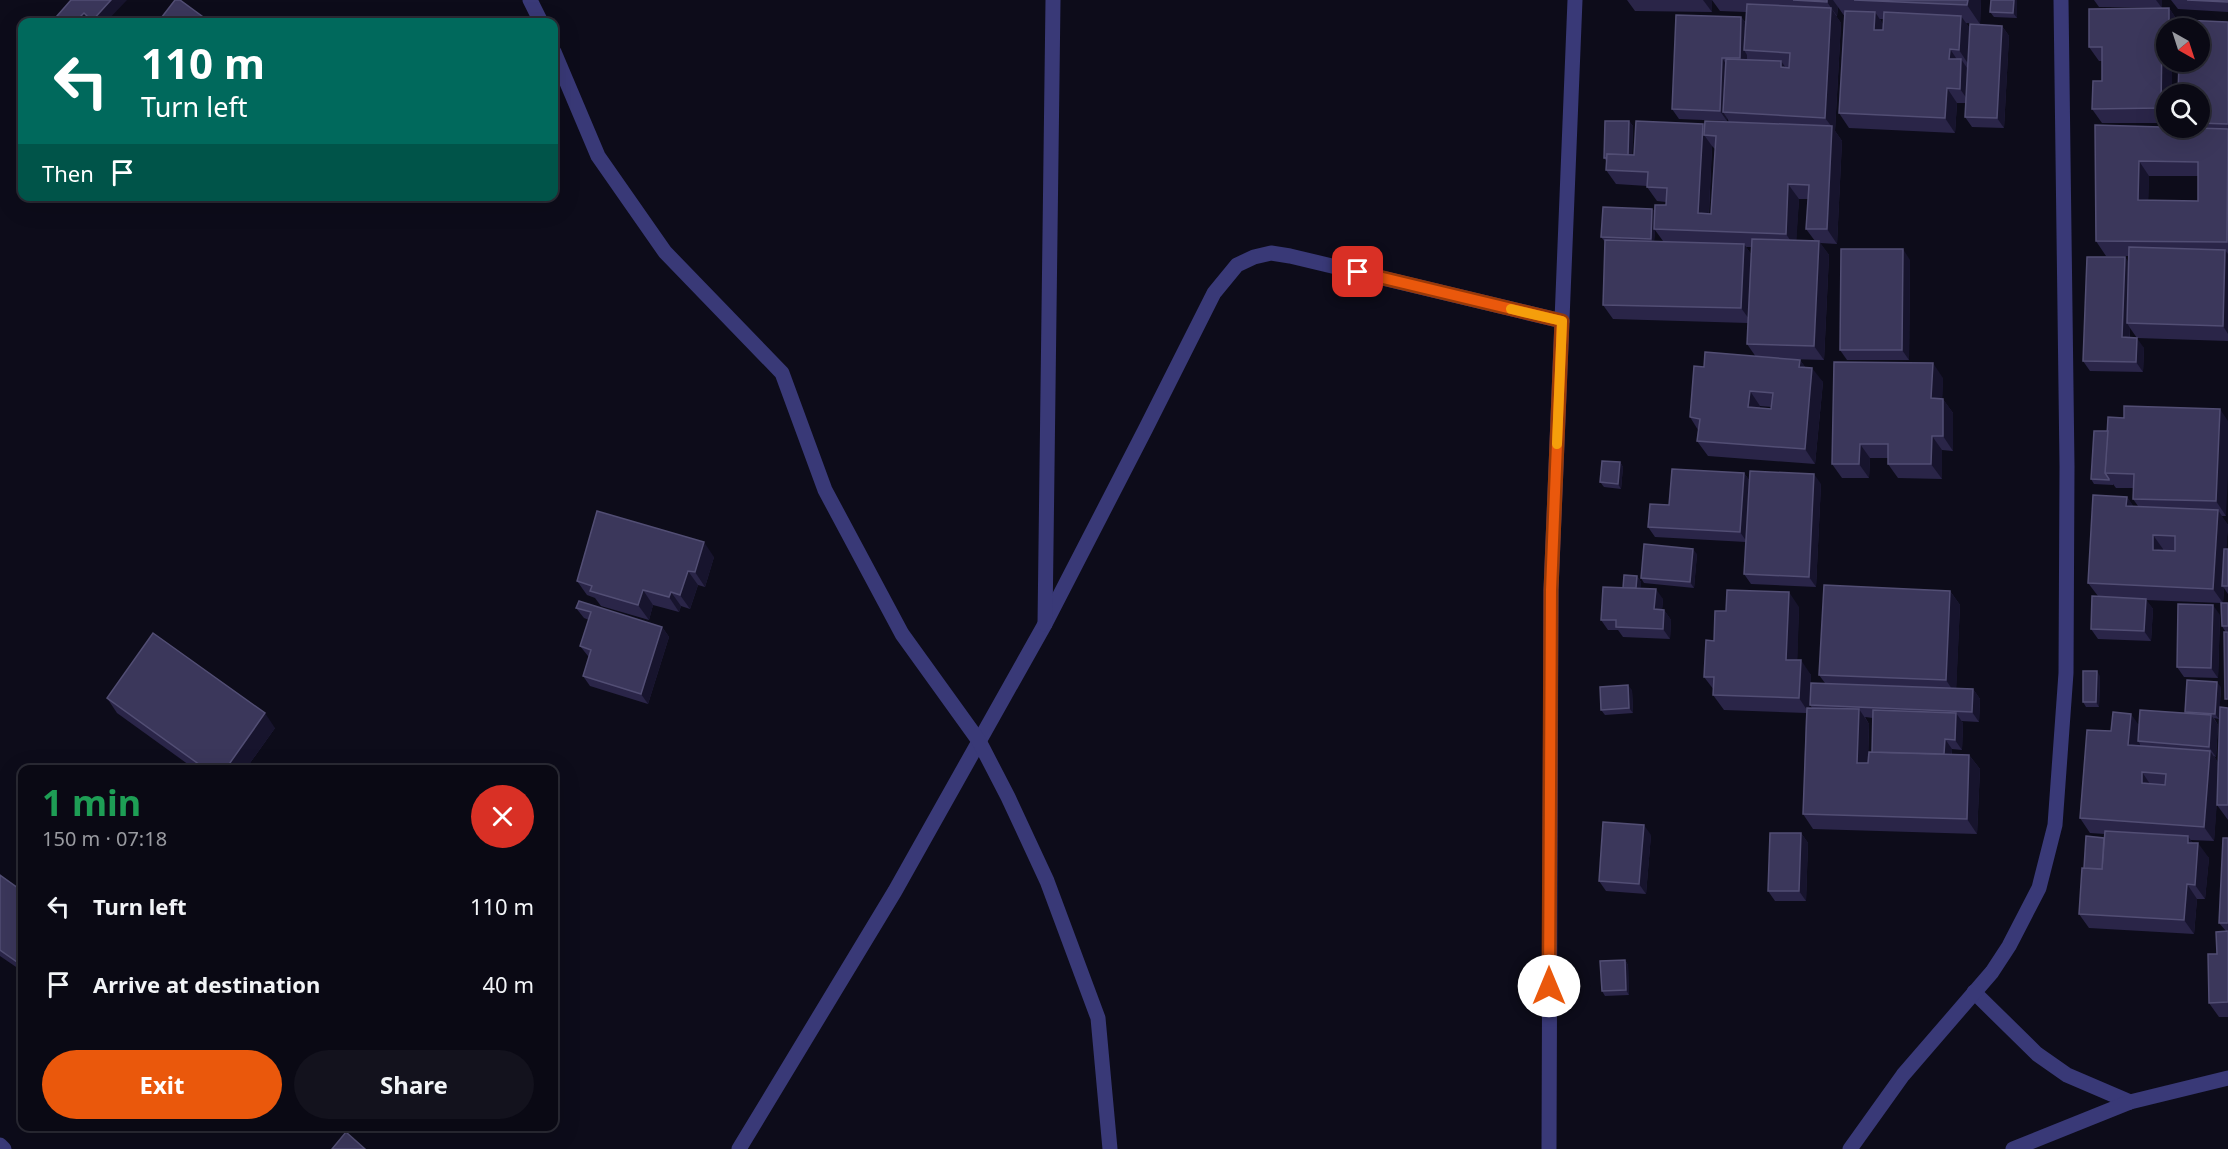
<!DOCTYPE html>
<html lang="en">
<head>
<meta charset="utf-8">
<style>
  :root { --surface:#0a0914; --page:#13121d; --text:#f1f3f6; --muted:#999aa0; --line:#2a2a34; --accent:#ea580c }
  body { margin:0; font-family:"Noto Sans",sans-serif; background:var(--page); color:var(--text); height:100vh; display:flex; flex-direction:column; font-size:22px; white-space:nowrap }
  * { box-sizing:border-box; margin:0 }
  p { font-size:20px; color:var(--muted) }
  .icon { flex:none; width:33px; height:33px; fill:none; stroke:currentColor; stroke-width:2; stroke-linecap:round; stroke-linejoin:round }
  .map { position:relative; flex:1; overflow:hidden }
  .details { position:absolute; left:18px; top:765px; width:540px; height:366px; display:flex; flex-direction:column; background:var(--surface); border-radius:12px; box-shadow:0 6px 24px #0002,0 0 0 2px var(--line) }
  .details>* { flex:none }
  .banner { position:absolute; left:18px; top:18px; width:540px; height:183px; border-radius:12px; box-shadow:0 6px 24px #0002,0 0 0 2px var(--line); background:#00695c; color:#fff; overflow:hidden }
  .needle { width:39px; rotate:141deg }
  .controls { position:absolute; left:2156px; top:18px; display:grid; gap:12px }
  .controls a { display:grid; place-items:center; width:54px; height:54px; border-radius:50%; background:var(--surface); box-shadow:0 6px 24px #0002,0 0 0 2px var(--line); font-size:30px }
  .pin { position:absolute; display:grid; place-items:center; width:51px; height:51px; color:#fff; margin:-26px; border-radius:12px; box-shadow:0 3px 9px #0006 }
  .me { position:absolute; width:66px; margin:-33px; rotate:0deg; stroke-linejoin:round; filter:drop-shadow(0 0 4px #0008) }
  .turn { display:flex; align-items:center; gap:21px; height:126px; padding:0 24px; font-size:27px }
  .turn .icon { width:78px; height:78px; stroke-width:2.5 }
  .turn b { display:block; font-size:42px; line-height:51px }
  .then { display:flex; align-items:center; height:57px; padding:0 24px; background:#0003; gap:12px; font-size:22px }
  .round { display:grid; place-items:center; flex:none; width:63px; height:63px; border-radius:32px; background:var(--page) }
  .headline { display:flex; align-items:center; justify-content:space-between; height:102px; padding:0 24px }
  h1 { font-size:36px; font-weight:700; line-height:45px; color:#1e9e55 }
  .primary-button { display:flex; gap:12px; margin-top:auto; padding:12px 24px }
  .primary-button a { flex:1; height:69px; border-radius:36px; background:var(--accent); color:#fff; font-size:24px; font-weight:700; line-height:69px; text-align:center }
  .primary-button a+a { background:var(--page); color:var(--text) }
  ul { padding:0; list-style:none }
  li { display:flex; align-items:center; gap:18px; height:78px; padding:0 24px }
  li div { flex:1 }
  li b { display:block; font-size:22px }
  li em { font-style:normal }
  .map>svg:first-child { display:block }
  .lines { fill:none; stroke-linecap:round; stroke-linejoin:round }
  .service { stroke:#393977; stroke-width:15 }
  .minor { stroke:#393977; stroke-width:15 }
  .wall { fill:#2a2548; fill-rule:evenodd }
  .shaded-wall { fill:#17142d }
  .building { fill:#3b375b; stroke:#524e74; stroke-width:1.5; fill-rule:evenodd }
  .route-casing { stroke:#983908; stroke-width:15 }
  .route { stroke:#ea580c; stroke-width:10 }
  .slow { stroke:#f59e0b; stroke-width:10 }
</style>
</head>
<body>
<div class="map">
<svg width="2228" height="1149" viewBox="0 0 2228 1149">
  <rect width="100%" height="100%" fill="#0d0c1a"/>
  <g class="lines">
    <g class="service">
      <path d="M0,1145l4,4"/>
      <path d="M739,1149l156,-258 150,-267 100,-194 69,-137 23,-28 17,-8 17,-4 19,3 272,65"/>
    </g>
    <g class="minor">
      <path d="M530,0l11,22"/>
      <path d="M554,52l44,104 67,96 117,121 43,117 77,144 77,107 29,56 39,84 51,137 12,131"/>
      <path d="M1045,624l8,-624"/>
      <path d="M1974,992l63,62 30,21 63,27"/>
      <path d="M1549,1149l2,-559 24,-590"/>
      <path d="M1850,1149l53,-74 89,-103 17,-26 30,-58 16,-63 11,-152 1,-207 -6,-466"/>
      <path d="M2013,1149l117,-47 98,-24"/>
    </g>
  </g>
  <g class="wall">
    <path d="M71,0l35,22h-44l-5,-6z"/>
    <path d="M1627,0h354l-1,24 -14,-1 4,6 32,-3 7,10 -5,92 -32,-1 -7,-10 1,-14h-9l-2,30 -106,-5 -10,-15 6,-96 -7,-10 -1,9h-1l5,7 -6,108 7,10 -5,103 -17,-1 9,12 -5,105 -36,-1 12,1 5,7 18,15 -8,82 -107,-8 -11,-15 1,-11 -8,-13 14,-50 52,-10 -9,-13 1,-21 -135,-4 -10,-14 2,-63 -4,-5 51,-28 3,3 11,-7v-3l-9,-1 -10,-14v-1l-31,-2 -10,-14 1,-8 -3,-4 25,-37 4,5 -1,29h2l71,-28 24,-5 -2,-4v3l-48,-2 -7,-10 69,-92 5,6v-11l-26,-1 -8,-11v12l-77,-1zM1880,19h4l-1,6zM1712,146l3,3 -4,65h-2zM1799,199h9l-2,30 9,12 -19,-1zM1655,230l8,11h-9zM1746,247h5v7zM1760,406l11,1v2l-11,-1z"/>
    <path d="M2017,0v18l-23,-1 -4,-5z"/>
    <path d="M2094,0h68v8l-63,-1z"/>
    <path d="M2171,0h57v12l-50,-3z"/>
    <path d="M2169,8l10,15v5h-13v34h6v32h-6v29h-64l-10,-14 10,-28v-20h-3l-10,-14z"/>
    <path d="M2228,22v319l-91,-3 -7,-10v10l14,10 -1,24 -53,-1 -7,-10 42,-104 3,5 1,-6h-23l-10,-15 -1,-116 104,3v-34zM2149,176h49v25l-50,-1z"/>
    <path d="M1910,260l-1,100h-62l-7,-10z"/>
    <path d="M1943,378l-1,20 11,15v38l-11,-1v29l-44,-1 -10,-14v-6h-18l-1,20h-27l-10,-14z"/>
    <path d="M2220,409l6,107h-5l7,9 -2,24h2v45l-4,-6 -1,15h5v28h-3l-3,-5 -1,-23 -75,-3 7,9 -2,32 -53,-2 -7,-10 7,-33 -10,-13 39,-86 6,9h5l-5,-7v-11h-17l-3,-4v1l-19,-1 -3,-5 17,-48 16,-13z"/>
    <path d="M1620,462l3,5 -2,22 -17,-2 -4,-5z"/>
    <path d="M1744,473l5,7 72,4 -5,103 -65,-3 -7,-10 2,-32 -91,-5 -7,-10 21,-22z"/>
    <path d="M1697,554l-3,34 -50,-5 -3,-5z"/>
    <path d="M714,557l-9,30 -7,-2 -8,24 -9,-3 -2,6 -26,-7 -4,15 -48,-14 -6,-8 -8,-3 -10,-14z"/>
    <path d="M1637,576l4,6 -1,7 23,10 -1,11h2l7,10 -1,19 -47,-2 -5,-7h-10l-7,-10 22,-32z"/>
    <path d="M1950,591l10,14 -4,84h17l7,10 -1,23 -18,-1 2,2 -1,27 -10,-1v5l17,1 11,14 -3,65 -164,-5 -10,-15 3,-101 -82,-3 -11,-15 1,-5 -10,-13 10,-36 12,-30 73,-4 -2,53 14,15 -2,33h3l-2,-3 15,-22 -6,-8zM1865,717l8,1 -1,34 -4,11 1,-39z"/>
    <path d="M576,608l86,19 7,10 -21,67 -58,-18 -7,-10 6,-19 -1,-1 -8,-10 9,-26 -5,-2z"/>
    <path d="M2220,615l-2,63 -34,-1 -7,-10z"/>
    <path d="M2100,676l-1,31h-13l-3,-5z"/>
    <path d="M2221,687l-2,32 -5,-1 4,7 -2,32 -2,-1 4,7 10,-55v112l-11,-15v-8l-3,44 -24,-1 3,3 16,15 -4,41h-8l-3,35 -105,-6 -10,-14 6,-46 19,-30 1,-4 -15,-1 -10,-15 31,-87 75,-18 -1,-1z"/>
    <path d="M1632,690l1,23 -28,2 -4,-5z"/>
    <path d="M107,698l168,30 -30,42h-49l-79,-57z"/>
    <path d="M1801,833l7,10 -2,58h-31l-7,-10z"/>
    <path d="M1651,835l-5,59 -40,-3 -7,-10z"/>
    <path d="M2228,838v179h-9l-10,-14 8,-49 9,-23 -7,-8z"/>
    <path d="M0,875l22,16v80l-22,-15z"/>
    <path d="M1625,960l3,5 1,30 -24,1 -3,-5z"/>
  </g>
  <g class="shaded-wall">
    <path d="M111,0h16l-21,22h-13l-1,-1z"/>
    <path d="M1703,0h9v12z"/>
    <path d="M1827,0h6l5,7 -1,9 -10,-14z"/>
    <path d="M1968,0h13l-1,24 -13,-19z"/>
    <path d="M2014,0h3v18l-4,-5z"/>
    <path d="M2156,0h6v8z"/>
    <path d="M1831,8l10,15 -6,108 7,10 -5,103 -10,-15 5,-102 -7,-9z"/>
    <path d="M2169,8l10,15v5h-10z"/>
    <path d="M1875,12l10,15 -1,17 -10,-14z"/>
    <path d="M84,13l6,9h-15z"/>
    <path d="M1961,16l10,14 -2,35 -10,-15z"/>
    <path d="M1741,17l8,10 -5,23 3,5v13l-7,-10z"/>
    <path d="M2002,26l7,10 -5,92 -7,-10z"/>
    <path d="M2162,37l4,6v19h6v32h-6v21l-5,-7z"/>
    <path d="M1950,49l10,15 -11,-5z"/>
    <path d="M1722,58l7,10 -6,44 4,6v3l-7,-10z"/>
    <path d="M1961,59l10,15 -1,29 -10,-14z"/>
    <path d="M1781,61l10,14 -10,-8z"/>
    <path d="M1947,88l10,15 -2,30 -10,-15z"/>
    <path d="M1629,121l4,5 -1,38 -4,-5z"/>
    <path d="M1703,124l8,11h-7l8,11 -4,82 -10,-15z"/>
    <path d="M2139,161l10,15 -1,39 -10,-15z"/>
    <path d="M1788,184l11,15 -3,50 -10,-15z"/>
    <path d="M1652,209l4,5 -2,15 1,1 -1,14 -3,-5z"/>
    <path d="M1819,241l10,14 -5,105 -10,-14z"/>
    <path d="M1744,244l10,14 -2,65 -11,-15z"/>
    <path d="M1903,249l7,11 -1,100 -7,-10z"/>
    <path d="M2225,250l3,4v80l-5,-8z"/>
    <path d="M2125,257l7,10 -5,56 3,5 -1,20 -7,-11z"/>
    <path d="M2137,338l7,10 -1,24 -7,-10z"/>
    <path d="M1800,360l11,15 -12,-8z"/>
    <path d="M1933,363l10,15 -1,35 -11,-15z"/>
    <path d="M1812,368l11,14 -8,82 -10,-15z"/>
    <path d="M1750,391l10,15 -2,16 -10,-15z"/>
    <path d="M1943,399l10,14v38l-10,-15z"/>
    <path d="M2220,409l8,12v55l-2,40 -10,-15z"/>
    <path d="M1932,436l10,14v29l-11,-15z"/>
    <path d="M1860,444l10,14 -1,20 -10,-14z"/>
    <path d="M1620,462l3,5 -2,22 -3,-5z"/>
    <path d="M1744,473l7,10 -4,59 -7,-10z"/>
    <path d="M1814,474l7,10 -5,103 -7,-10z"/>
    <path d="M2127,497l10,14 -11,-5z"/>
    <path d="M2218,510l10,15 -4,61h-2l2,2 -1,15 -10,-14z"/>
    <path d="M2153,535l10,14 1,16 -11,-15z"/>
    <path d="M704,542l10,15 -9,30 -10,-15z"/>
    <path d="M1693,549l4,5 -3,34 -4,-6z"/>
    <path d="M688,571l10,14 -8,24 -10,-14z"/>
    <path d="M1637,576l4,6 -1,13 -4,-5z"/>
    <path d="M1656,589l7,10 -2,20 -7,-10z"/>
    <path d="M643,590l10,15 -4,15 -11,-15z"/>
    <path d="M1950,591l10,14 -4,90 -10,-15z"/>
    <path d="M671,592l10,14 -2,6 -10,-15z"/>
    <path d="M1789,592l10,15 -2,67 -11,-14z"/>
    <path d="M2146,599l7,10 -2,32 -7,-10z"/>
    <path d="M2213,605l7,10 -2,63 -7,-10z"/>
    <path d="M1664,610l7,10 -1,19 -7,-10z"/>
    <path d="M662,627l7,10 -21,67 -7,-10z"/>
    <path d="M1801,660l10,15 -2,38 -10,-15z"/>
    <path d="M2097,671l3,5 -1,31 -3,-5z"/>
    <path d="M2217,682l4,5 -2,32 -4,-5z"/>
    <path d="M1628,685l4,5 1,23 -4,-5z"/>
    <path d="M1973,689l7,10 -1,23 -7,-10z"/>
    <path d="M1859,709l10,15 -2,54 -10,-15z"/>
    <path d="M265,713l10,15 -30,42h-20z"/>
    <path d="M1956,713l7,10 -1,27 -7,-10z"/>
    <path d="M2131,714l10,14 -3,13 2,3 -2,15 -10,-14z"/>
    <path d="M2211,715l7,10 -2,32 -7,-10z"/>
    <path d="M1945,739l7,10 -1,15 -7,-10z"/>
    <path d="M2210,751l10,14 -6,76 -10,-14z"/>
    <path d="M1969,755l11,14 -3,65 -10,-15z"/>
    <path d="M2142,772l10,15 -10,-4z"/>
    <path d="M1644,825l7,10 -5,59 -7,-10z"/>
    <path d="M1801,833l7,10 -2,58 -7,-10z"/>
    <path d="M2188,836l10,15v-8l11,15 -4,41 -10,-14 -7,-42z"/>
    <path d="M2187,884l10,15 -3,35 -10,-14z"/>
    <path d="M1625,960l3,5 1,30 -3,-5z"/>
  </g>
  <g class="building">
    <path d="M71,0h40l-19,21 -8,-8 -9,9h-11l-7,-6z"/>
    <path d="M175,0h5l30,22h-52z"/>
    <path d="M1793,0h34v2z"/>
    <path d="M1854,0h114l-1,5z"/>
    <path d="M1991,0h23l-1,13 -23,-1z"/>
    <path d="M2187,0h41v2z"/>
    <path d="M1747,4l84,4 -6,110 -102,-6 3,-53 55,2v6l8,1 1,-15 -46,-3z"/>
    <path d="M2169,8v20h-3v9h-4l-1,71 -69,1 1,-28h9v-34h-13v-38z"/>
    <path d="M1845,11l30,1 -1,18h9l1,-18 77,4 -2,34 -9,-1 -1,10h12l-1,30 -13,-1 -2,30 -106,-5z"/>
    <path d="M1676,15l65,2 -1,41h-18l-2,53 -48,-2z"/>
    <path d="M2181,20l47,2v102l-29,-1v-29h-21l1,-32h20v-34h-18z"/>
    <path d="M1970,24l32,2 -5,92 -32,-1z"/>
    <path d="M1605,121h24l-1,34 -21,-1v4h-3z"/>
    <path d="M1636,121l67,3 -5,89 13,1 5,-78 -12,-1 1,-14 127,5 -5,103h-21l3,-44 -21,-1 -2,50 -132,-5 1,-24h11l1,-17 -20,-1 1,-15 -42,-2 1,-16 27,1z"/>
    <path d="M2095,125l133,4 -1,113 -131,-1zM2139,161l59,1v39l-60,-1z"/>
    <path d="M1603,207l49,2 -1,30 -50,-2z"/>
    <path d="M1752,239l67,2 -5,105 -67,-2z"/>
    <path d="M1605,240l139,4 -3,64 -138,-3z"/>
    <path d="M2129,247l96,3 -2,76 -96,-3z"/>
    <path d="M1841,249h62l-1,101h-62z"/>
    <path d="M2087,257h38l-3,80 15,1 -1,24 -53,-1z"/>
    <path d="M1705,352l95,8 -1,7 13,1 -7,81 -108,-8 3,-22 -10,-2 4,-51 10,1zM1750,391l23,2 -2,16 -23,-2z"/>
    <path d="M1834,362l99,1 -2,35 12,1v37h-11l-1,28h-43v-20h-28l-1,20h-27z"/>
    <path d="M2124,406l96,3 -4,92 -83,-2 1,-25 -29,-1 3,-56 16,1z"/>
    <path d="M2094,431h14l-3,42 4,6v1l-18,-1z"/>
    <path d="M1602,461l18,1 -2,22 -18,-2z"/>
    <path d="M1672,469l72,4 -4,59 -92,-5 2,-23 19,1z"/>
    <path d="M1750,471l64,3 -5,103 -65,-3z"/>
    <path d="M2093,495l34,2 -1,9 92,4 -5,79 -125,-6zM2153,535l22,1v15l-22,-1z"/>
    <path d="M597,511l107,31 -9,30 -7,-1 -8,24 -9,-3 -2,5 -26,-7 -5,15 -48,-14 2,-5 -15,-5z"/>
    <path d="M1644,544l49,5 -3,33 -49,-4z"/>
    <path d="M2224,549h4v37h-6z"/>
    <path d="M1624,575l13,1 -1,12h-13z"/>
    <path d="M1824,585l126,6 -4,89 -127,-5z"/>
    <path d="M1603,587l53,2 -2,20 10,1 -1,19 -47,-2v-7h-15z"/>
    <path d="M1727,590l62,2 -3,68h15l-2,38 -86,-3 1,-18h-10l2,-37 8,1 1,-30h11z"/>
    <path d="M2092,596l54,3 -2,32 -53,-2z"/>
    <path d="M579,601l83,26 -21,67 -58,-18 8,-26 -11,-4 11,-34 -15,-4z"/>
    <path d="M2221,603h7v23h-6z"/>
    <path d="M2178,604l35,1 -2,63 -34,-1z"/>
    <path d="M2224,632h4v67h-3z"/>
    <path d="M153,633l112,80 -40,57h-18l-100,-72z"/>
    <path d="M2083,671h14l-1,31h-13z"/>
    <path d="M2187,680l30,2 -2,32 -30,-2z"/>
    <path d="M1811,683l162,6 -1,23 -162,-7z"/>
    <path d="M1628,685l1,23 -28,2 -1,-23z"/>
    <path d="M2220,707l8,1v97h-11z"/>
    <path d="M1807,708l52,1 -2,54h11l1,-11 100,3 -2,64 -164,-5z"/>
    <path d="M1873,710l83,3 -1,27 -10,-1 -1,15 -72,-2z"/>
    <path d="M2140,710l71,5 -2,32 -71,-6z"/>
    <path d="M2113,712l18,2 -3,31 82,6 -6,76 -124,-9 7,-88 24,1zM2142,772l24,2 -1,11 -23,-2z"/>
    <path d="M1603,822l41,3 -5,59 -40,-3z"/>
    <path d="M2105,831l83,5v7h10l-3,42 -8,-1 -3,36 -105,-6 3,-46 20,1z"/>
    <path d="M1770,833h31l-2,58h-31z"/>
    <path d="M2086,836l18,2 -2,31 -18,-1z"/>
    <path d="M2223,838h5v85h-9z"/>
    <path d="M0,875l22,16v68l-2,5 -20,-14z"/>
    <path d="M2228,931v71l-19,1 -1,-49h9l-1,-22z"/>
    <path d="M1625,960l1,30 -24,1 -2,-30z"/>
    <path d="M346,1132l19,17h-33z"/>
  </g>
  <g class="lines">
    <defs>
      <path id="route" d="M1358,272l204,49 -11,269 -2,396"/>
    </defs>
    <use href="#route" class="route-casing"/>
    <use href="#route" class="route"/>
    <path class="slow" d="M1511,309l51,12 -5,123"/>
  </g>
</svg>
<div class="controls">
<a><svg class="needle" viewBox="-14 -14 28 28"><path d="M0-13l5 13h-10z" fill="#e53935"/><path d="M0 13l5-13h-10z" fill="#999aa0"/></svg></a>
<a><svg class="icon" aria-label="search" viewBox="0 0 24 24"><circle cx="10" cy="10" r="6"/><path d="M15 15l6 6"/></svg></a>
</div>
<div class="pin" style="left:1358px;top:272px;background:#d93025"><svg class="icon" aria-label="arrive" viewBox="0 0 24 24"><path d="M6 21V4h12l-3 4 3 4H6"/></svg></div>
<svg class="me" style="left:1549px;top:986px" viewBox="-20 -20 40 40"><circle r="19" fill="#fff"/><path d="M0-13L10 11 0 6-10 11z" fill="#ea580c"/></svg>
<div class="banner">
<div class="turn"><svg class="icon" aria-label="left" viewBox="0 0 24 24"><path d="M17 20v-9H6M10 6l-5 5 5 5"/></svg><div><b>110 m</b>Turn left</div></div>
<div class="then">Then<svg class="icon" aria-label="arrive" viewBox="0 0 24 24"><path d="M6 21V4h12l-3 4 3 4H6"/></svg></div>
</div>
<section class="details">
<div class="headline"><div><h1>1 min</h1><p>150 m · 07:18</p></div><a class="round" style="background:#d93025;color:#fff"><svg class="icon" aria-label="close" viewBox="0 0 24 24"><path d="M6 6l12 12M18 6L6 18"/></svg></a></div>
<ul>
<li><svg class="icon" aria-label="left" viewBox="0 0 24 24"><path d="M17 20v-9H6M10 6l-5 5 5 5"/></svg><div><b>Turn left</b></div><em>110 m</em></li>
<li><svg class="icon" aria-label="arrive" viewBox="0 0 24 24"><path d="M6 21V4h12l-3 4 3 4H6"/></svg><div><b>Arrive at destination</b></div><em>40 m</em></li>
</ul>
<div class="primary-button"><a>Exit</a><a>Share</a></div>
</section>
</div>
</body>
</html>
